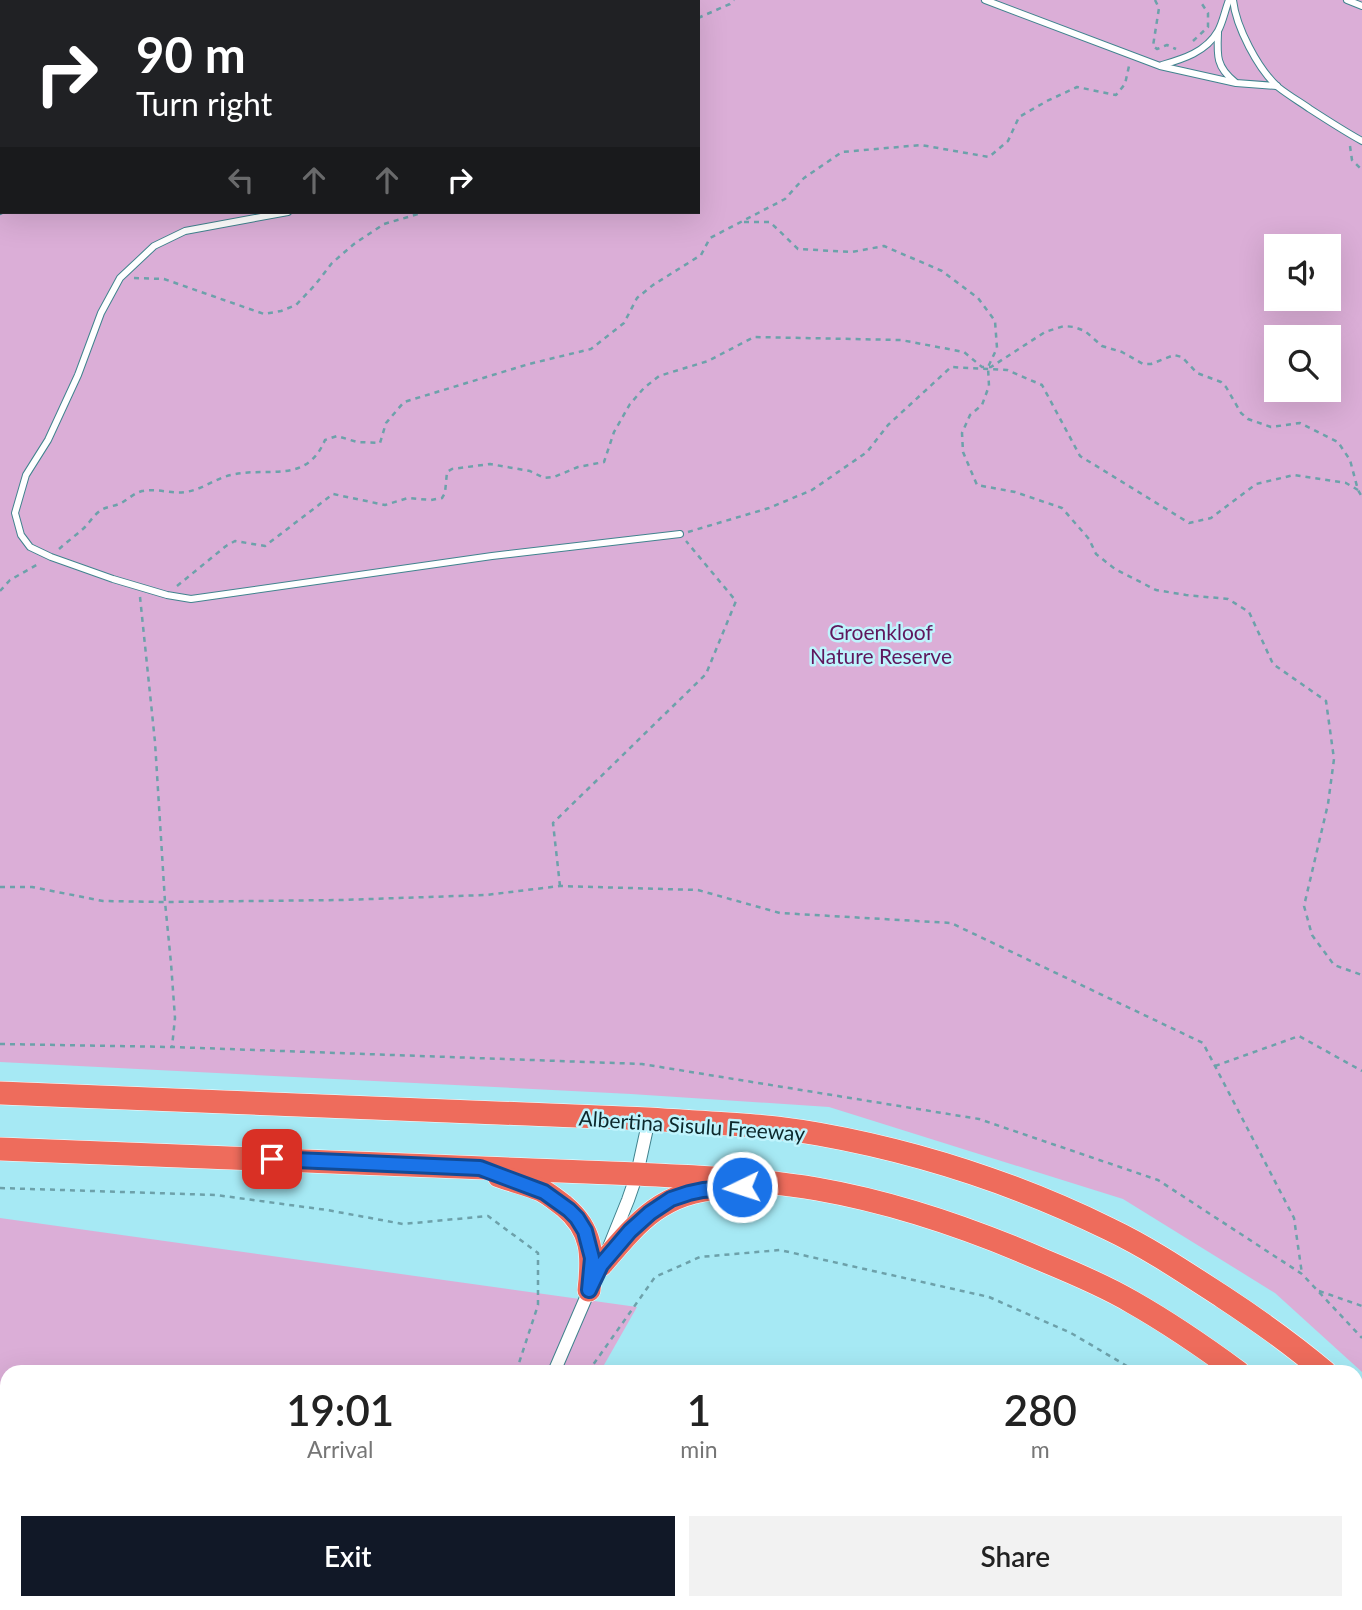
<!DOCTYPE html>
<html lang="en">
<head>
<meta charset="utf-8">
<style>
  :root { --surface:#fff; --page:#f2f2f2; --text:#222; --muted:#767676; --accent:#111827 }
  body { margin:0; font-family:Lato,sans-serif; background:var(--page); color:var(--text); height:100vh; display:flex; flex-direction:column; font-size:26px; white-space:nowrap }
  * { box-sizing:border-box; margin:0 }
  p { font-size:23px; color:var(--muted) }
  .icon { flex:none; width:38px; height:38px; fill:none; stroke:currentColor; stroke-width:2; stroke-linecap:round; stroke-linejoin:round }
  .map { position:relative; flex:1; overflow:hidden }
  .details { position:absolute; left:0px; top:1365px; width:1363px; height:245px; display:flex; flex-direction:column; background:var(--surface); border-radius:21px 21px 0 0; box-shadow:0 7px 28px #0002 }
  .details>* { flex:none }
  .hud { position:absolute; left:0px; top:0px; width:700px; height:214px; box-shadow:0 7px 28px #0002; background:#202124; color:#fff; overflow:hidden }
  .tools { position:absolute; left:1264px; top:234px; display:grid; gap:14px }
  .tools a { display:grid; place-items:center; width:77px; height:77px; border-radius:0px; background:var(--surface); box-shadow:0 7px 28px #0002; font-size:35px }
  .pin { position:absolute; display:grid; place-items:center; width:60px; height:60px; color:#fff; margin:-30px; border-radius:14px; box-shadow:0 4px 10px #0006 }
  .me { position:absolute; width:77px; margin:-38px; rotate:266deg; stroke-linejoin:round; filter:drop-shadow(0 0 5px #0008) }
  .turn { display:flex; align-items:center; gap:24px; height:147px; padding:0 21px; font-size:32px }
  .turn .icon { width:91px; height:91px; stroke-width:2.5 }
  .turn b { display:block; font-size:49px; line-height:60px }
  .lanes { display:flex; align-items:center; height:66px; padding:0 21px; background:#0003; justify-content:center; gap:35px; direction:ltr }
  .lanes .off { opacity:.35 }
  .eta { display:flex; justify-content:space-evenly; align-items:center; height:119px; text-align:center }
  .eta b { font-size:42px; font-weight:600; line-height:49px }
  .cta { display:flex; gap:14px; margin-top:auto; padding:14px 21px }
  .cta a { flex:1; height:80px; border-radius:0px; background:var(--accent); color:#fff; font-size:28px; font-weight:600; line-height:80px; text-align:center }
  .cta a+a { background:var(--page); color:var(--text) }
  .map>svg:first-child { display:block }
  .green { fill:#dbaed7; fill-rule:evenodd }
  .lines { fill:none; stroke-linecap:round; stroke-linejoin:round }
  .lane-casing { stroke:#41838e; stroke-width:8 }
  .street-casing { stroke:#41838e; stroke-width:14 }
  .highway-casing { stroke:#fff; stroke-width:24 }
  .path { stroke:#6da1aa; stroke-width:2.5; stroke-dasharray:5 5; stroke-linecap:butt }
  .lane { stroke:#fff; stroke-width:6 }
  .street { stroke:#fff; stroke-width:12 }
  .highway { stroke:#ee6c5c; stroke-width:23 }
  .route-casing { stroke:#114b97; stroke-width:18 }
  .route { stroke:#1a73e8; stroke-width:12 }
  .labels { text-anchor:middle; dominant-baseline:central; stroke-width:5; stroke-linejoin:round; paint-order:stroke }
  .park-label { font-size:21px; fill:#5f175d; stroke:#bff4fd }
  .street-label { font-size:21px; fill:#0c282c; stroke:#bff4fd }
</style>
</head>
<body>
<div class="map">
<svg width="1362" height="1610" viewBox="0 0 1362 1610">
  <rect width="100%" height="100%" fill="#a6e9f4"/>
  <g class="green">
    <path d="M0,0h1362v1372l-87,-79 -152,-94 -294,-92 -198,-13 -631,-32zM2,2h696v210h-696zM1276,247h52v52h-52zM1276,338h52v52h-52z"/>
    <path d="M0,1218l637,89 -37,65h-593v231h490l-3,7h-494z"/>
  </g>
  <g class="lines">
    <defs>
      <g id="lane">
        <path d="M985,0l175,66 76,17 41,3"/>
        <path d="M1233,0c3,27 25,69 45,87 10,8 22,15 32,22 17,11 34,22 52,32"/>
        <path d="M1347,0l15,6"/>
        <path d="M355,2l3,-2"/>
        <path d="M655,2l2,-2"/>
        <path d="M1218,33c-1,22 -2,34 17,49"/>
        <path d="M1162,65c21,-6 44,-13 56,-34 5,-9 7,-21 11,-31"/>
        <path d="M0,211l2,-1"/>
        <path d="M288,212l-103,19 -31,15 -34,32 -19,35 -23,62 -30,65 -22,35 -11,38 6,22 9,12 21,10 62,22 54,16 24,4 301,-43 188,-22"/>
      </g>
      <g id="street">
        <path d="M609,1247l19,-47 9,-26 12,-55"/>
        <path d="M554,1372l37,-86"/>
        <path d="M452,1610l3,-7"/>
      </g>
      <g id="highway">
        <path d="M0,1093l649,26c56,4 113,5 169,15 101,18 199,50 291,95 40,19 77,44 114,68 35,23 70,48 102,75"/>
        <path d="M0,1149l637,25c61,3 121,5 180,15 80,14 155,40 228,72 29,12 60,25 87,41 37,21 72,45 106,70"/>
        <path d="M499,1176c14,5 28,8 42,14 8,4 15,10 23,16 29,24 29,49 25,84"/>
        <path d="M601,1265c36,-42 60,-73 119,-77"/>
        <path d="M1356,1398l6,5"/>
        <path d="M1356,1471l6,6"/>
      </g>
    </defs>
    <use href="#lane" class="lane-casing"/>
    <use href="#street" class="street-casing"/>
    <use href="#highway" class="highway-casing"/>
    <g class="path">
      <path d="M1155,0l4,8 -6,38 4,3 10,-4 9,4"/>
      <path d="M698,18l32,-14 4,-4"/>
      <path d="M1193,41l15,-14v-14l-6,-9 1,-4"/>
      <path d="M0,112h2"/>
      <path d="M1350,146l2,14 10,10"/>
      <path d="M744,222h26l28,27 54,3 32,-6 58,25 36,27 17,23 2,27 -9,19 1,19 -7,19 -12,10 -8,18 1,19 14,33 38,7 47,16 27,31 7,15 19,15 41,21 30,5 42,4 21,13 24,52 53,37 8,58 -6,45 -24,102 8,29 22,30 28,10"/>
      <path d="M134,278l30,1 100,35 17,-3 15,-6 19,-20 17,-22 22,-19 30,-20 41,-12"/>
      <path d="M688,532l81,-24 43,-18 55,-38 21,-27 63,-58 56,3 35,15 38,71 109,67 22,-5 45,-34 38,-9 52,8 12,7"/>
      <path d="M59,549c8,-7 17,-14 25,-21 6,-6 11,-15 19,-19 6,-3 14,-3 20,-7 6,-4 12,-9 19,-11 15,-3 29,3 43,1 17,-2 31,-14 46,-17 38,-9 75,10 94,-35l12,-4 20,6 23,1 6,-20 18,-21 125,-38 62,-15 33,-26 13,-25 16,-13 48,-30 9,-17 75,-39 19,-21 38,-26 79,-7 68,12 19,-16 11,-24 28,-16 30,-14 39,8 9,-11 4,-18"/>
      <path d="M177,586l49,-40 9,-5 30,5 68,-52 52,11 23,-7 23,2 11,-2 3,-5 2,-21 5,-3 38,-5 40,7 14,7 10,-1 24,-10 26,-5 10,-30 16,-28 14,-16 15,-12 49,-15 46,-24 147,3 63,12 18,15h9l54,-35 19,-6 10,1 11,4 17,15 20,6 21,12h8l23,-9 8,2 15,16 24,9 5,5 15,26 7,6 23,8 29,-4 38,19 12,18 8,30 4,7"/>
      <path d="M0,591l10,-11 30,-17"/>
      <path d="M140,597l15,145 10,160 6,61 4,55 -3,29"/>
      <path d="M560,886l-7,-63 153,-149 30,-73 -50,-60"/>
      <path d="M0,887h32l71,14 62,1 176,-2 145,-5 74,-9 138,4 82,23 171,10 252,120 91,175 8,56"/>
      <path d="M0,1044l172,3 470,17 337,55 179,61 144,94 60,64"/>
      <path d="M1215,1066l84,-30 63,35"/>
      <path d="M0,1188l216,7 111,15 76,14 85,-8 50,37v52l-22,67"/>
      <path d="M1319,1291l43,15"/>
      <path d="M588,1372l67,-95 45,-20 80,-7 209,47 82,36 66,39"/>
      <path d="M1356,1555l6,7"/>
      <path d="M0,1582l7,6"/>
      <path d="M22,1603l4,7"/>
      <path d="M1215,1603l6,3 3,4"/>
      <path d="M414,1610l4,-7"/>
      <path d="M669,1610l10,-7"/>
    </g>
    <use href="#lane" class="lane"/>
    <use href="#street" class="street"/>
    <use href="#highway" class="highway"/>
  </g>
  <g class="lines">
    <defs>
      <path id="route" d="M272,1159l208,9 64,24 25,18 8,8 8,13 7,27 -3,32 12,-25 29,-34 20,-18 21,-14 18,-6 14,-3 39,-3"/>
    </defs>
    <use href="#route" class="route-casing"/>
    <use href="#route" class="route"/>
  </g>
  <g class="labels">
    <g class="park-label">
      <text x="881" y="631">Groenkloof<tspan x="881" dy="24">Nature Reserve</tspan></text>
    </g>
    <g class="street-label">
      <text transform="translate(692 1125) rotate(4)">Albertina Sisulu Freeway</text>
    </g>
  </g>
</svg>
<div class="tools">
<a><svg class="icon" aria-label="sound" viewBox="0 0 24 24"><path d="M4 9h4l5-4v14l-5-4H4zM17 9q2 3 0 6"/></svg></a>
<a><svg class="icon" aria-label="search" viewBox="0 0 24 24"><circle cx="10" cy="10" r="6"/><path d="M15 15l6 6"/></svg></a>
</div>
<div class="pin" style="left:272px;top:1159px;background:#d93025"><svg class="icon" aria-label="arrive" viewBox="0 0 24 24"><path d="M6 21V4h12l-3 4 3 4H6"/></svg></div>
<svg class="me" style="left:742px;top:1187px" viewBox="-20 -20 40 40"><circle r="17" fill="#1a73e8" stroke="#fff" stroke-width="3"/><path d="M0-11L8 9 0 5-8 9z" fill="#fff"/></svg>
<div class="hud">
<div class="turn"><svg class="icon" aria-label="right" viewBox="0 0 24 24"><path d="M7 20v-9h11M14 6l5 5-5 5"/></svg><div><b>90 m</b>Turn right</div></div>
<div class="lanes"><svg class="icon off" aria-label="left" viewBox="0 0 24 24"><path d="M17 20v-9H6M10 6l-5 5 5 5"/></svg><svg class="icon off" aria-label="ahead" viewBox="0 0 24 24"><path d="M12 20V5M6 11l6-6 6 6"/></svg><svg class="icon off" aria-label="ahead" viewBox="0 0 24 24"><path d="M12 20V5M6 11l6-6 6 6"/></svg><svg class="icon" aria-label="right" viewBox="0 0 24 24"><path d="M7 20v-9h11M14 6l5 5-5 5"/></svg></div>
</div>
<section class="details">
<div class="eta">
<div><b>19:01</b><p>Arrival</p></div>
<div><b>1</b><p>min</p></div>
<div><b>280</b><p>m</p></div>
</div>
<div class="cta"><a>Exit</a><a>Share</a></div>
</section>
</div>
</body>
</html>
